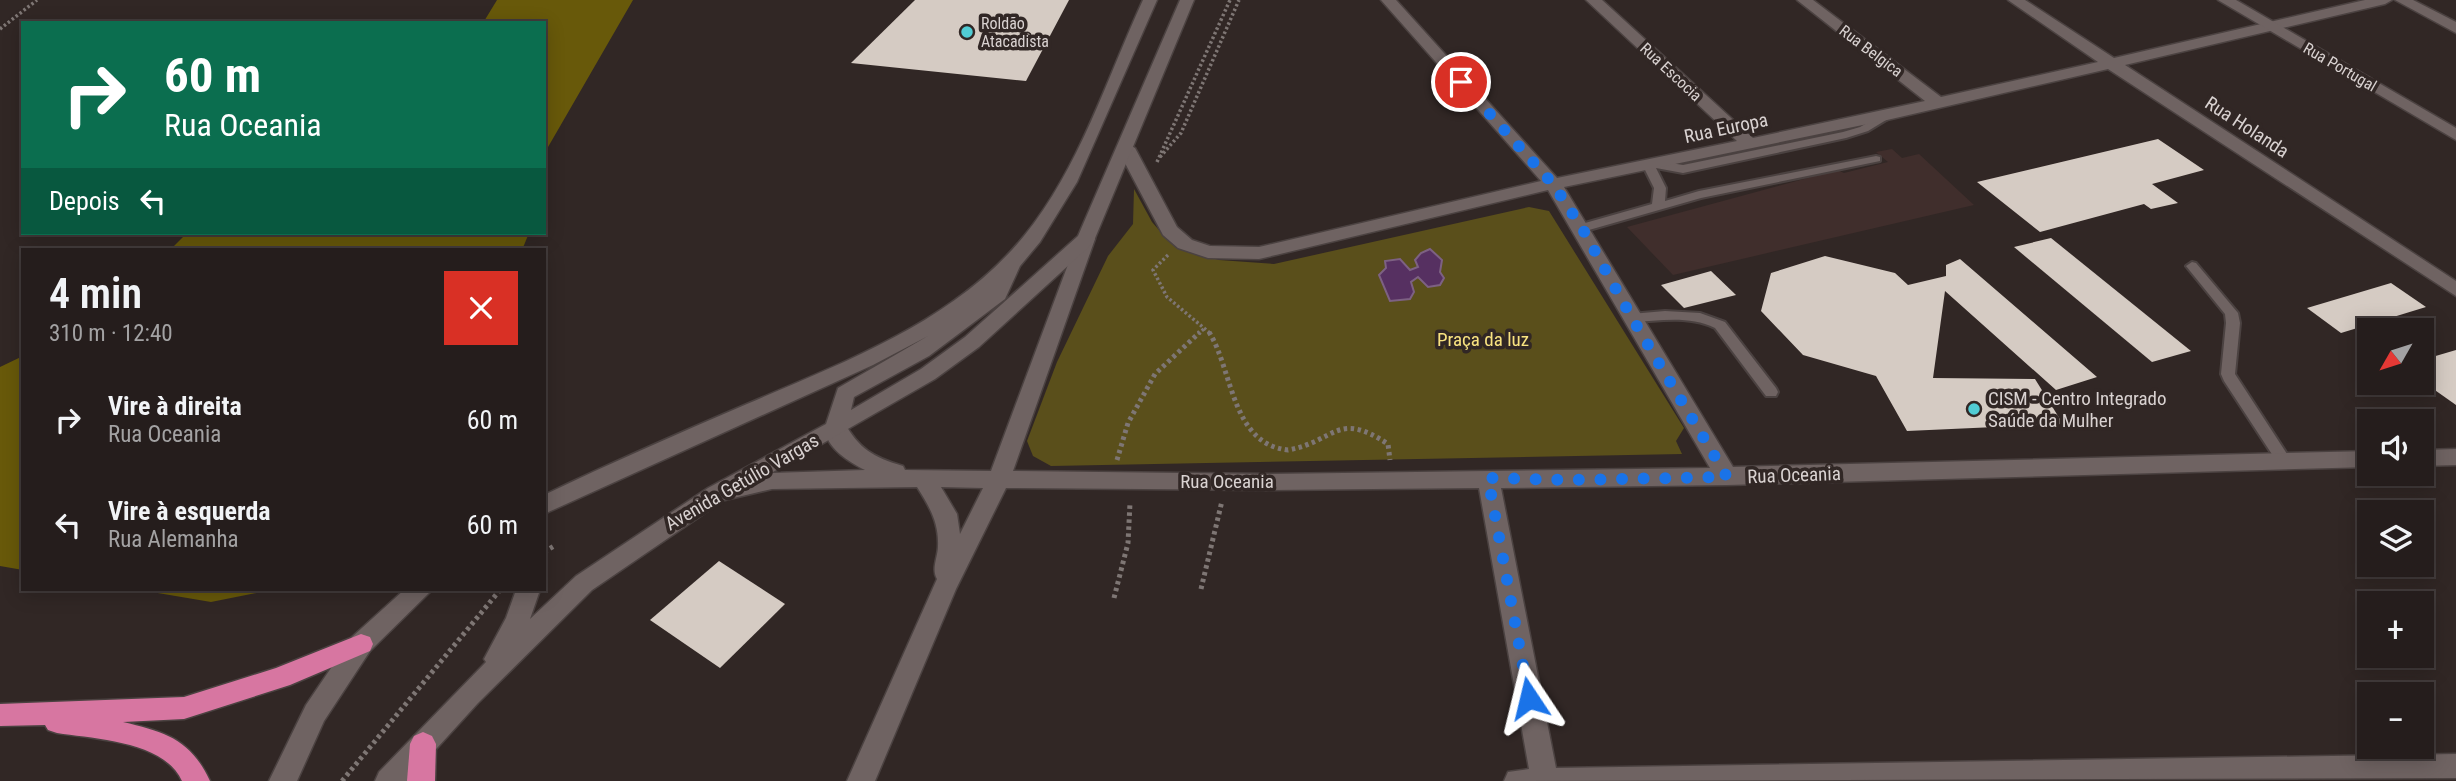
<!DOCTYPE html>
<html lang="pt">
<head>
<meta charset="utf-8">
<style>
  :root { --surface:#251d1c; --page:#2d2625; --text:#f1f3f6; --muted:#a3a2a3; --line:#423b3b }
  body { margin:0; font-family:"Roboto Condensed",sans-serif; background:var(--page); color:var(--text); height:100vh; display:flex; flex-direction:column; font-size:26px; white-space:nowrap }
  * { box-sizing:border-box; margin:0 }
  p { font-size:23px; color:var(--muted) }
  .icon { flex:none; width:38px; height:38px; fill:none; stroke:currentColor; stroke-width:2; stroke-linecap:round; stroke-linejoin:round }
  .map { position:relative; flex:1; overflow:hidden }
  .drawer { position:absolute; left:21px; top:248px; width:525px; height:343px; display:flex; flex-direction:column; background:var(--surface); border-radius:0px; box-shadow:0 4px 18px #0003,0 0 0 2px var(--line) }
  .drawer>* { flex:none }
  .top-card { position:absolute; left:21px; top:21px; width:525px; height:214px; border-radius:0px; box-shadow:0 4px 18px #0003,0 0 0 2px var(--line); background:#0b6e4f; color:#fff; overflow:hidden }
  .needle { width:46px; rotate:231deg }
  .controls { position:absolute; left:2357px; top:318px; display:grid; gap:14px }
  .controls a { display:grid; place-items:center; width:77px; height:77px; border-radius:0px; background:var(--surface); box-shadow:0 4px 18px #0003,0 0 0 2px var(--line); font-size:35px }
  .pin { position:absolute; display:grid; place-items:center; width:60px; height:60px; color:#fff; margin:-30px; border:4px solid #fff; border-radius:50%; box-shadow:0 2px 7px #0007 }
  .me { position:absolute; width:77px; margin:-38px; rotate:350deg; stroke-linejoin:round; filter:drop-shadow(0 0 5px #0008) }
  .turn { display:flex; align-items:center; gap:24px; height:147px; padding:0 28px; font-size:32px }
  .turn .icon { width:91px; height:91px; stroke-width:2.5 }
  .turn b { display:block; font-size:49px; line-height:60px }
  .then { display:flex; align-items:center; height:66px; padding:0 28px; background:#0003; gap:14px; font-size:26px }
  .round { display:grid; place-items:center; flex:none; width:74px; height:74px; border-radius:0px; background:var(--page) }
  .headline { display:flex; align-items:center; justify-content:space-between; height:119px; padding:0 28px }
  h1 { font-size:42px; font-weight:600; line-height:52px }
  ul { padding:0; list-style:none }
  li { display:flex; align-items:center; gap:21px; height:105px; padding:0 28px }
  li div { flex:1 }
  li b { display:block; font-size:26px }
  li em { font-style:normal }
  .map>svg:first-child { display:block }
  .built { fill:#402e2c }
  .green { fill:#5a4f1b }
  .forest { fill:#68590a }
  .water { fill:#563061; stroke:#7d6183; stroke-width:2 }
  .building { fill:#d5cbc3 }
  .lines { fill:none; stroke-linecap:round; stroke-linejoin:round }
  .lane-casing { stroke:#4b4241; stroke-width:4 }
  .street-casing { stroke:#4b4241; stroke-width:3 }
  .secondary-casing { stroke:#4b4241; stroke-width:3 }
  .highway-casing { stroke:#4b4241; stroke-width:3 }
  .path-far1 { stroke:#7e7674; stroke-width:3.5; stroke-dasharray:2.5 2.5; stroke-linecap:butt }
  .path { stroke:#7e7674; stroke-width:5; stroke-dasharray:3.5 3.5; stroke-linecap:butt }
  .lane { fill:#6f6362; fill-rule:evenodd }
  .street { fill:#6f6362; fill-rule:evenodd }
  .secondary { fill:#6f6362; fill-rule:evenodd }
  .highway { fill:#d776a1; fill-rule:evenodd }
  .route { stroke:#1a73e8; stroke-width:12; stroke-dasharray:0 21.6 }
  .poi-dot { fill:#51ccd4; stroke:#312725; stroke-width:2.5 }
  .labels { text-anchor:middle; dominant-baseline:central; stroke-width:7; stroke-linejoin:round; paint-order:stroke }
  .far-poi-label { font-size:16px; fill:#d9d2d1; stroke:#312725; text-anchor:start }
  .far-street-label { font-size:16px; fill:#d9d2d1; stroke:#312725 }
  .street-label { font-size:19px; fill:#d9d2d1; stroke:#312725 }
  .park-label { font-size:19px; fill:#f9e380; stroke:#312725 }
  .poi-label { font-size:19px; fill:#d9d2d1; stroke:#312725; text-anchor:start }
</style>
</head>
<body>
<div class="map">
<svg width="2456" height="781" viewBox="0 0 2456 781">
  <rect width="100%" height="100%" fill="#312725"/>
  <path class="built" d="M1892,149l10,9 17,-4 55,51 -301,70 -46,-48 210,-57 7,3 44,-11 -12,-10z"/>
  <path class="green" d="M1134,189l18,33 13,15 24,15 30,8 55,4 255,-57 20,4 135,217 -8,13 6,13 -631,12 -18,-10 -6,-15 30,-79 51,-106 25,-32z"/>
  <g class="forest">
    <path d="M497,0h136l-89,154v-131h-61z"/>
    <path d="M187,233h342l-7,17h-352z"/>
    <path d="M23,356v214l-23,-4v-199z"/>
    <path d="M140,590h131l-60,12z"/>
  </g>
  <path class="water" d="M1430,249l12,11 -2,12 4,6 -4,7 -12,2 -10,-10 -7,5 3,10 -4,7 -20,2 -11,-26 7,-7 -1,-7 15,-2 10,11 8,-3 -3,-7 6,-7z"/>
  <g class="building">
    <path d="M915,0h154l-43,81 -175,-18z"/>
    <path d="M2158,139l46,31 -52,14 26,19 -27,6 -7,-5 -104,28 -63,-50z"/>
    <path d="M2051,238l140,113 -39,11 -138,-115z"/>
    <path d="M1825,256l70,17 13,12 38,-9v-11l14,-6 137,118 -41,13 -111,-99 -12,87 102,1 28,45 -156,7 -31,-55 -73,-21 -42,-44 10,-38z"/>
    <path d="M1711,271l25,24 -52,13 -23,-23z"/>
    <path d="M2391,283l35,24 -85,26 -34,-25z"/>
    <path d="M2456,350v55l-34,-24v-21z"/>
    <path d="M719,561l66,43 -65,64 -70,-48z"/>
  </g>
  <g class="lines">
    <defs>
      <g id="lane">
        <path d="M1887,112l6,3 -2,2 -23,14 -22,7 -163,35 -27,-5 10,20 -1,13 34,-10 177,-35 4,1v4l-179,37 -119,34 -6,-4 2,-3 74,-21 2,-16 -12,-24 2,-2 8,-2 31,5 160,-33 17,-5z"/>
        <path d="M2192,262l4,1 42,50 2,10 -5,51 54,83 2,4 -2,4h-10l-55,-84 -3,-7 5,-51 -1,-9 -39,-48z"/>
        <path d="M1665,311l35,2 25,9 51,66 2,4 -2,4h-10l-51,-68c-26,-13 -55,-7 -84,-6l-7,-4 7,-4z"/>
      </g>
      <g id="street">
        <path d="M1381,0h15l161,178 180,-37 -151,-141h16l151,138 172,-37 -128,-101h16l128,97 157,-35 -90,-62h17l89,58 251,-58h27l-7,4 -260,61 331,216v15l-348,-227 -221,51 -323,67 169,280 637,-16v16l-643,18 -226,3 55,280 900,-14v24l-952,3 4,-9 21,-3 -50,-281 -211,2 -262,-2 -50,101 -81,192h-28l90,-202c-6,-10 1,-22 1,-33 1,-24 -9,-40 -21,-59l-145,2 -47,11 -8,-3 -3,-6 3,-6 55,-12 93,-3c-16,-8 -40,-23 -40,-42l3,-6h16c15,27 29,35 59,44l2,4 86,1 88,-236h14l2,4 -82,232 255,3 442,-6 -162,-278 -289,69 -51,-1 -30,-10 -15,-13 -46,-87 3,-4 6,-1 9,5 42,79 15,13 18,6 49,1 282,-66zM941,487l42,1 -23,46 -3,-20z"/>
        <path d="M2395,0h18l43,22v11z"/>
        <path d="M2456,449v16l-34,1v-16z"/>
      </g>
      <g id="secondary">
        <path d="M1143,0h14l-80,182 -37,60 -20,24 -15,33 -76,57 -75,41 -3,13 70,-41 44,-32 113,-101 102,-236h14l-101,243 -114,104 -44,32 -211,121 -132,90 -114,113 -71,78h-32l4,-9 107,-110 -2,-3 22,-41 10,-28h24l-10,29 46,-43 132,-88 118,-64 12,-36 90,-52 -55,29 -329,149v-19c67,-32 135,-62 203,-91 99,-43 207,-82 277,-168 55,-67 83,-158 119,-236z"/>
        <path d="M2218,0h18l220,128v12z"/>
        <path d="M404,590h28l-62,61 -46,70 -27,60h-28l37,-76 46,-68z"/>
      </g>
      <g id="highway">
        <path d="M361,634l9,3 3,7 -3,7 -80,34 -106,34 -61,3c43,10 68,18 87,59h-28c-18,-40 -87,-42 -125,-48l-9,-3 -3,-5 -45,1v-22l184,-7 92,-29z"/>
        <path d="M423,732l9,4 4,8 -1,37h-28l3,-37 4,-8z"/>
      </g>
    </defs>
    <use href="#lane" class="lane-casing"/>
    <use href="#street" class="street-casing"/>
    <use href="#secondary" class="secondary-casing"/>
    <use href="#highway" class="highway-casing"/>
    <g class="path-far1">
      <path d="M0,29l37,-29"/>
      <path d="M1160,157l21,-24 58,-133"/>
      <path d="M1157,162l73,-162"/>
      <path d="M1168,255l-15,15 14,27 44,37"/>
      <path d="M1198,334l7,-6"/>
    </g>
    <g class="path">
      <path d="M1209,332c24,38 22,112 79,118 49,-9 48,-40 100,-6l2,16"/>
      <path d="M1117,460l11,-37 27,-49 45,-42"/>
      <path d="M544,552l10,-6"/>
      <path d="M1201,589l21,-88"/>
      <path d="M1114,598l14,-55 2,-40"/>
      <path d="M342,781l158,-191"/>
    </g>
    <use href="#lane" class="lane"/>
    <use href="#street" class="street"/>
    <use href="#secondary" class="secondary"/>
    <use href="#highway" class="highway"/>
  </g>
  <g class="lines">
    <path class="route" d="M1461,82l92,102 29,44 50,90 95,159 -155,3 -84,-2 41,220"/>
  </g>
  <g class="poi-dot">
    <circle cx="967" cy="32" r="7"/>
    <circle cx="1974" cy="409" r="7"/>
  </g>
  <g class="labels">
    <g class="far-poi-label">
      <text x="981" y="23">Roldão<tspan x="981" dy="18">Atacadista</tspan></text>
    </g>
    <g class="far-street-label">
      <text transform="translate(1871 51) rotate(37)">Rua Belgica</text>
      <text transform="translate(2340 67) rotate(30)">Rua Portugal</text>
      <text transform="translate(1671 72) rotate(43)">Rua Escocia</text>
    </g>
    <g class="street-label">
      <text transform="translate(2247 127) rotate(33)">Rua Holanda</text>
      <text transform="translate(1726 128) rotate(-12)">Rua Europa</text>
      <text transform="translate(1794 475) rotate(-2)">Rua Oceania</text>
      <text x="1227" y="481">Rua Oceania</text>
      <text transform="translate(742 482) rotate(-30)">Avenida Getúlio Vargas</text>
    </g>
    <g class="park-label">
      <text x="1483" y="339">Praça da luz</text>
    </g>
    <g class="poi-label">
      <text x="1988" y="398">CISM - Centro Integrado<tspan x="1988" dy="22">Saúde da Mulher</tspan></text>
    </g>
  </g>
</svg>
<div class="controls">
<a><svg class="needle" viewBox="-14 -14 28 28"><path d="M0-13l5 13h-10z" fill="#e53935"/><path d="M0 13l5-13h-10z" fill="#a3a2a3"/></svg></a>
<a><svg class="icon" aria-label="sound" viewBox="0 0 24 24"><path d="M4 9h4l5-4v14l-5-4H4zM17 9q2 3 0 6"/></svg></a>
<a><svg class="icon" aria-label="layers" viewBox="0 0 24 24"><path d="M12 4l9 5-9 5-9-5zM3 14l9 5 9-5"/></svg></a>
<a>+</a>
<a>−</a>
</div>
<div class="pin" style="left:1461px;top:82px;background:#d93025"><svg class="icon" aria-label="arrive" viewBox="0 0 24 24"><path d="M6 21V4h12l-3 4 3 4H6"/></svg></div>
<svg class="me" style="left:1529px;top:698px" viewBox="-20 -20 40 40"><path d="M0-17L14 15 0 8-14 15z" fill="#1a73e8" stroke="#fff" stroke-width="4"/></svg>
<div class="top-card">
<div class="turn"><svg class="icon" aria-label="right" viewBox="0 0 24 24"><path d="M7 20v-9h11M14 6l5 5-5 5"/></svg><div><b>60 m</b>Rua Oceania</div></div>
<div class="then">Depois<svg class="icon" aria-label="left" viewBox="0 0 24 24"><path d="M17 20v-9H6M10 6l-5 5 5 5"/></svg></div>
</div>
<section class="drawer">
<div class="headline"><div><h1>4 min</h1><p>310 m · 12:40</p></div><a class="round" style="background:#d93025;color:#fff"><svg class="icon" aria-label="close" viewBox="0 0 24 24"><path d="M6 6l12 12M18 6L6 18"/></svg></a></div>
<ul>
<li><svg class="icon" aria-label="right" viewBox="0 0 24 24"><path d="M7 20v-9h11M14 6l5 5-5 5"/></svg><div><b>Vire à direita</b><p>Rua Oceania</p></div><em>60 m</em></li>
<li><svg class="icon" aria-label="left" viewBox="0 0 24 24"><path d="M17 20v-9H6M10 6l-5 5 5 5"/></svg><div><b>Vire à esquerda</b><p>Rua Alemanha</p></div><em>60 m</em></li>
</ul>
</section>
</div>
</body>
</html>
